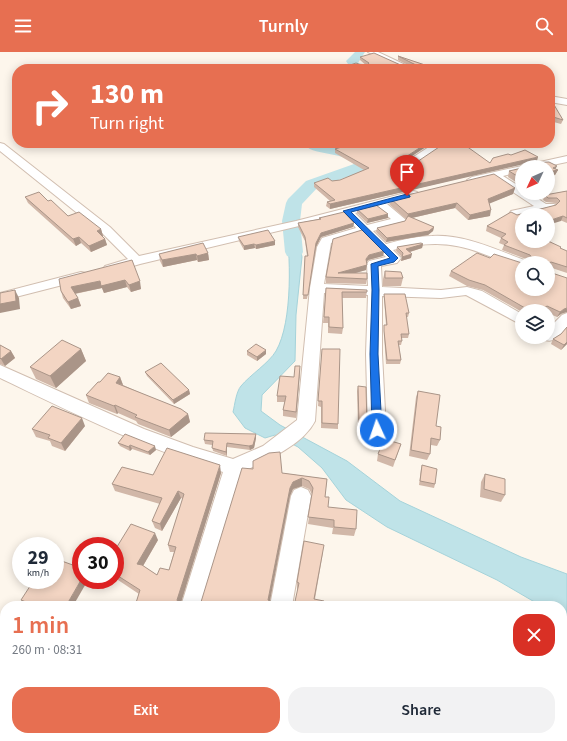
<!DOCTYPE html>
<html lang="en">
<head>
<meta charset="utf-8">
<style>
  :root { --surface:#fff; --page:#f2f2f3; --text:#1f2937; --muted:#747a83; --accent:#e76f51 }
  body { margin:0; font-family:"Source Sans 3",sans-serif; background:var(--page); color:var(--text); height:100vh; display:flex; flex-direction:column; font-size:15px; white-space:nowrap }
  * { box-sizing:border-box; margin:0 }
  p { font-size:13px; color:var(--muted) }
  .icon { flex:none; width:22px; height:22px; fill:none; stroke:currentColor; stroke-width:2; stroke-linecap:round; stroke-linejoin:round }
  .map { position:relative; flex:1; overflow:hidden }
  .details { position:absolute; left:0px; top:549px; width:567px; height:140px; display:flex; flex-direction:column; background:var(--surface); border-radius:16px 16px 0 0; box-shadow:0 2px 10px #0003 }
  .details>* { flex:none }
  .hud { position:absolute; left:12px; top:12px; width:543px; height:84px; border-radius:16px; box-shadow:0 2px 10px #0003; background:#e76f51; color:#fff; overflow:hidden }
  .needle { width:26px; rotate:226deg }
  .tools { position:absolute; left:515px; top:108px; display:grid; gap:8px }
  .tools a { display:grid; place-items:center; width:40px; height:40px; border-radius:50%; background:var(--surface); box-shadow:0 2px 10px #0003; font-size:20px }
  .speed { position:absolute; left:12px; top:485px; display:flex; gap:8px; font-size:20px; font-weight:700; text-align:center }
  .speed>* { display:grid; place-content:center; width:52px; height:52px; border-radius:50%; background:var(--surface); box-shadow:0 2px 10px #0003; line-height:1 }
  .speed small { font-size:10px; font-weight:400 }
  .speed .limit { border:6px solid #d22; background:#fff; color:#111 }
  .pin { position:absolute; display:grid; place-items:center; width:34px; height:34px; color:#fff; margin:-41px -17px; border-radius:50% 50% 50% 0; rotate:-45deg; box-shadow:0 0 4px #0007 }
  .pin .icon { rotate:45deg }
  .me { position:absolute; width:44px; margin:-22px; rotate:357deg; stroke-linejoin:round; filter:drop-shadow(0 0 3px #0008) }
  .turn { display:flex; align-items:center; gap:14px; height:84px; padding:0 12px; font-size:18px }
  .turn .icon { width:52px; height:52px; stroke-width:2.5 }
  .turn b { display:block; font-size:28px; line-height:34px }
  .round { display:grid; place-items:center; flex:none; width:42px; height:42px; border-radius:16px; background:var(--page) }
  .overview { display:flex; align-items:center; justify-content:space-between; height:68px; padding:0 12px }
  h1 { font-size:24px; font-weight:600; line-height:30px; color:var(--accent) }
  .action { display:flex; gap:8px; margin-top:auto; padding:8px 12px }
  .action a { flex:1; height:46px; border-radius:16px; background:var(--accent); color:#fff; font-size:16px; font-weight:600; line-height:46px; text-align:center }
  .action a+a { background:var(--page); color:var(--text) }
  header { display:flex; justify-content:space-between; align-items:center; height:52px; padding:0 12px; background:var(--accent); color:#fff; font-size:18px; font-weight:600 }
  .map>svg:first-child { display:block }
  .water { fill:#bfe3e8; stroke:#a5d3da }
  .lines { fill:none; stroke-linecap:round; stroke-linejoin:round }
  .river { fill:#bfe3e8; fill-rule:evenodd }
  .minor-casing { stroke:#d1beb0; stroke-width:2 }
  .minor { fill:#fff; fill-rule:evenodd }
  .wall { fill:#d1b7a8 }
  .shaded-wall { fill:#aa9588 }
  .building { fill:#f3d5c3; stroke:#aa9588 }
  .route { fill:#1a73e8; stroke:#114b97 }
</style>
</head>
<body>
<header><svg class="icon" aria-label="menu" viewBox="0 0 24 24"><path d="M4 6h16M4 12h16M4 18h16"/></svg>Turnly<svg class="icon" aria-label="search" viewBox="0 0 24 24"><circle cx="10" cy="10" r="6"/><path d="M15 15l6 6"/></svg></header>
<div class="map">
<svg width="567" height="689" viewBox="0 0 567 689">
  <rect width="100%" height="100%" fill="#fdf6ec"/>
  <path class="water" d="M294,165l8,40 -6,58 -1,46 -33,34 -1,16 19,14 67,36 53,40 121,56 46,17v43l-5,-3v-8h-19l-5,-2 -41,-24 -110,-53 -41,-27 -24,-32 -24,-21 -23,-12 -10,3 -20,-10 -12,-16c2,-8 3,-20 8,-26 9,-11 28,-23 35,-35 17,-29 15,-99 9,-132z"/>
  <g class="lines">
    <g class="river">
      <path d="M355,0h10l-7,11 18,4 2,2h-21l-7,-2 -4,-6z"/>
      <path d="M303,91c23,0 52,0 67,21l-6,7 -46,16 -16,17 -2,17 3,31 -2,4 -7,2 -7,-2 -2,-4 -3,-31 4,-18 2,-4 18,-18 48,-17c-13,-14 -42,-7 -51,-21z"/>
    </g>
    <defs>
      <g id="minor">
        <path d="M368,0h10l36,17h-10z"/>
        <path d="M550,44l17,3v6l-17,-3z"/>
        <path d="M0,91l4,1 106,83 29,29 157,-35 117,-30 4,1 2,2 -2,2 -30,8 19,16 -2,3 -31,8 13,13c15,-4 31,-8 46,-8 33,-2 64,14 95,25l1,2h-6v5c-14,-4 -27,-10 -41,-15 -30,-12 -57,-11 -88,-3l8,8 -4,5 -16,3 1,21 59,3 26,-3 15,4 40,23v11l-56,-30 -25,3 -59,-2v58l4,76 -3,5 -6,2 -6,-2 -3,-5 -2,-76 2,-59 -44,-2 -9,128c-12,24 -49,40 -73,51l-39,134h-22l42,-134c-78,-23 -150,-59 -223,-94v-13l144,64 49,18 40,12 30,-13 34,-26 13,-132 7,-41 5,-9 34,-10 -11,-13 -205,49 -30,9 -5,-1 -2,-3 2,-3 23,-7 -26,-26 -102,-82zM377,155l14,12 -24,6 -12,-12zM362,182l24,23 -17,4 -2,3 1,22 -44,-2 7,-41z"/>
        <path d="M435,91h12l-44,30h-8l-1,-2 1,-2z"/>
        <path d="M567,104v6l-24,5h-21v4l-19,5 19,12v5h7l17,11h8l2,2 -2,2 -4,1 -35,9 -4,-1 -2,-3 2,-3 23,-5 -42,-28 -20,5 -5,-3 5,-3z"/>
        <path d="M81,220l5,1 2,3 -2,3 -86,22v-8z"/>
        <path d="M567,261v14c-7,8 -11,16 -22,13l-2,-3h5v-8l14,-14z"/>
        <path d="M301,435l7,3 3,6 -19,110h-22l21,-110 3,-6z"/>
        <path d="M139,684h26l-2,5h-26z"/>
        <path d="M236,684h26l-1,5h-26z"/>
      </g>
    </defs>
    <use href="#minor" class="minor-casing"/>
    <use href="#minor" class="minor"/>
  </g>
  <g class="wall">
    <path d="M398,4l39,13 -70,-3 -7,-6v-3l45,10h7l-14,-7z"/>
    <path d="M550,46l13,22 -2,4 -11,-3z"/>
    <path d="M341,91l53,25v2h11l85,-7 21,-8 26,6 -10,2 31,7 -3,5 -30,-12 -195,46 -4,-3 1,-4 3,-1 -16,-14v-4l26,-3 24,-10 -29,-17v-4l6,-2z"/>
    <path d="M522,116v18l-14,-9 1,-6z"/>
    <path d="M515,136l-2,6 -24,9 1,13 -22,4 -13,-12 -43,10 22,9 -1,4 -5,4 -42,7 -10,-10 1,-4 28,-7 1,-2 -16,-14 1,-6z"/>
    <path d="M567,139v32l-19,-8 -26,26h27l11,7 7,3v22l-18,-6v5l12,42 -4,3 -9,-4v-2h-26v1l-39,-22 -16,-4 -18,-10 2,-5 71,18 26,-26h-24l2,-4 -24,-9 2,-5 -5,-2 2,-5 -15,-7 1,-5 30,-11 39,-10 -1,-2 -9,-1 -3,-2 2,-5z"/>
    <path d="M25,145l23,4 20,15 33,13 2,7h-1l3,3 2,6 -16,7 -10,-9 -5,3 -48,-43z"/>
    <path d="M357,157l31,5v4l-21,5 -10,-10z"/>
    <path d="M319,166l35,5 -1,4 -32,10 -5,10 -9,52h-4l2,-43h2l-2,-15 -7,-14v-4l21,-4z"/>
    <path d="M238,185l37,8 -19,4 -1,-1 -11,2 -5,-9z"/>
    <path d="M423,192l-1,4 -12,4 1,6 -10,3 1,-4 -6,-6 1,-4z"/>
    <path d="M384,199l-1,5 -15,4 -2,2v8l-11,3 12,6 -1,5 -40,-1v-6z"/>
    <path d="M208,201l1,7 -11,2 -1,-2 -34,7 -3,-6 -1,-7z"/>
    <path d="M132,208l9,29 -10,3 -4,-5 -23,6 -2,-5 -27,6 3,4 3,8 -10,3 -8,-11 -2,-7z"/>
    <path d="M385,219l18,7 -2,8h-18v-7z"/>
    <path d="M326,236l41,2 -1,8h-24l1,30 -1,6 -14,-1v-10h-5z"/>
    <path d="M384,242l25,19 -1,4h-2l3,17 -1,4h-7l1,3 -1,4h-2l2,15 -1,4h-14l-2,-29v-10h2l-2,-27z"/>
    <path d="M567,275v17l-6,6 -10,-6 2,-5 8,-5z"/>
    <path d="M0,293l11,6 4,7 -10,8 -5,-2z"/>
    <path d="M81,297l5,12 -30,27 -20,-9 -6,-12z"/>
    <path d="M322,297l16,75v5l-17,-1v-21l-3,-1z"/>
    <path d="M266,298v4l-9,7 -10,-6v-4z"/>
    <path d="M300,314l-4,52 -13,-2v-6l2,-8h-8v-6l17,-19z"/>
    <path d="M145,320l44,18 1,4 -16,10 -27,-28z"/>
    <path d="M120,325l3,8 65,29 2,8 -19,15 -33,-13 -2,-3 -18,-8 -1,1 -28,-11 -3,-8 14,-13z"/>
    <path d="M358,334l9,38 -1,5 -8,-1 -1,-37z"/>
    <path d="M418,339l18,35 4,14 -3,6 -6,-1 -1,9 -3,6 -18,-4 7,-59z"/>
    <path d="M85,374l-20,25 -13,-5 -2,-5 -14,-4 -4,-8z"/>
    <path d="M256,382v4l-2,10 -4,2 -23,-3v9l-14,-5 -1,-6 -7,-1 -1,-4z"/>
    <path d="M118,391l38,7 -6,5 -18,-6 -2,2 -10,-5z"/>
    <path d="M401,392l-8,23 -16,-6 1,-7z"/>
    <path d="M422,413l13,19 -1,4 -15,-3 2,-16z"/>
    <path d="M221,421l-40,129h20l81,-129 45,6 -2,18 3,10 28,22 -2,7 -22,-2 1,-6 -25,-4 4,-30 -3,-5 -7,-3 -9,3 -3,7 -20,104 -135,6 4,-12 -24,-16v-28l43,-10 -15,26 14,9 12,-5 5,-18h-4l-2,-7 15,-46 -2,-1 -19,33 -7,-3 -3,-7 8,-17 -45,-13 -3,-7 41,-9z"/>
    <path d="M485,422l20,21 -4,7 -21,-5 1,-15z"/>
    <path d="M323,500l-8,47 -18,-10v-7z"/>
    <path d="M21,548l52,6h-44l-3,-1z"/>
    <path d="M5,594v25l-5,-2v-13z"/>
    <path d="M50,684h81l-2,5h-72l-8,-4z"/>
    <path d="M270,684h48l-2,5h-43l-3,-2z"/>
    <path d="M362,684h30l-2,5h-20z"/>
  </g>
  <g class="shaded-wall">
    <path d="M427,91h5l-38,25 -1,2v-4l2,-2z"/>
    <path d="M538,105l-1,4 -207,48v-5z"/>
    <path d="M557,114l-2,4h3l-3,5 -7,2v-5l5,-4z"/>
    <path d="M515,136l-2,6 -27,11 2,-6z"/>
    <path d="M457,151l-2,5 -48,11 1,-5z"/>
    <path d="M491,158l-1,6 -22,4 2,-5z"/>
    <path d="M388,162v4l-21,5 1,-4z"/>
    <path d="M563,164l-2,5 -13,4v-4z"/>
    <path d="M354,171l-1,4 -32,10 -5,10 -9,52 9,-56 5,-10z"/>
    <path d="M434,175l-1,4 -5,4 -42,7 1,-4z"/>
    <path d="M101,177l2,7 -4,2 -2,-7z"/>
    <path d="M79,185l2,6 -5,3 -3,-7z"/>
    <path d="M105,187l2,6 -16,7 -2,-6z"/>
    <path d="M275,189v4l-19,4v-4z"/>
    <path d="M254,192l1,4 -11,2v-4z"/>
    <path d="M423,192l-1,4 -16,5v-4z"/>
    <path d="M384,199l-1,5 -15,4 -2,4v-5l3,-4z"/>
    <path d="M208,201l1,7 -11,2 -1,-6z"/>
    <path d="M196,202l1,6 -34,7 -1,-7z"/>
    <path d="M412,202l-1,4 -10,3 1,-4z"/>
    <path d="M367,213l-1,5 -28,8v-5z"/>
    <path d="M125,228l2,7 -23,6 -2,-5 -29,6 -2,-7 29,-6z"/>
    <path d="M140,229l1,8 -10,3 -2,-7z"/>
    <path d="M15,238l4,8 1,11 -20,4v-9z"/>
    <path d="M78,246l3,8 -10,3 -3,-7z"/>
    <path d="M547,254l-3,5h-4z"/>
    <path d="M567,256v4l-6,2 -4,3 3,-5 4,-3z"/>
    <path d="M567,290v2l-6,6 3,-5z"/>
    <path d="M81,297l5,12 -30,27 -6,-12z"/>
    <path d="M266,298v4l-9,7v-4z"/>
    <path d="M11,299l4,7 -10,8 -4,-7z"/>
    <path d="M300,314v6l-4,46v-6z"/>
    <path d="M120,325l3,8 -7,-2z"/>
    <path d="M189,338l1,4 -16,10 -1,-4z"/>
    <path d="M115,353l3,8 -1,1 -3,-8z"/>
    <path d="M188,362l2,8 -19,15 -2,-7z"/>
    <path d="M82,366l3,8 -20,25 -4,-8z"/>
    <path d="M256,382v4l-2,10 -4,2 -1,-4z"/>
    <path d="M227,391v13l-1,-4z"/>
    <path d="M130,393l2,4 -2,2 -1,-4z"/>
    <path d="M155,394l1,4 -6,5 -2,-3z"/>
    <path d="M220,413l1,8 -41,133 -3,-6z"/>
    <path d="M302,426v8l-9,3 -3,7 -21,110 -1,-6 22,-112 3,-6z"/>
    <path d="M178,439l3,7 -19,33 -2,-7z"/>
    <path d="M155,481l3,7 -18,31 -3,-7z"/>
    <path d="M81,528h7l-15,26h-7z"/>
    <path d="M124,684h7l-2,5h-6z"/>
  </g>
  <g class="building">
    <path d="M374,1l31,14h10l1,-2 -18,-9 39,13h-98l17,-6 10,4 3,-4 -9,-6z"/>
    <path d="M550,36l3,1 -3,3z"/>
    <path d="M550,46l13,22 -13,-4z"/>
    <path d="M341,91h86l-32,21 -2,2 1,4h11l40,-27h17l28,20 3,-5 15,-4 3,1 14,-5 13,7 -208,47 -3,-2 8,-2 -21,-17 14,-5 4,3 8,-1 29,-12 -34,-19 10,-3z"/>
    <path d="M549,110l8,4 -4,2 5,2 -10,2v-5h-24l1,-4z"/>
    <path d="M522,116v11l-13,-8z"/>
    <path d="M494,122l21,14 -27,11 3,11 -21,5 -13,-12 -49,11 -17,-15z"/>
    <path d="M567,139v27l-4,-2 -15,5v-6h-26v26h26l13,6 -1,1 7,3v16l-16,-5 -2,1v9l18,6v30l-3,1 -4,3 -13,-6 -7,5h-14l-1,-3 -40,-23 -16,-5 -18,-9 26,-18 13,5 4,-4 28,9v26h26v-26h-23l1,-4 6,-1 -2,-3 -26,-10 4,-3 -7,-4 5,-4 -19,-8 24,-14 6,3 39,-10 4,-4 -3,-3h-9l-3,-3z"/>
    <path d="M39,140l9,9 3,-1 17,16 11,-4 22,17 -4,2 8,8 -16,7 -10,-9 -6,2 -48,-42z"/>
    <path d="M376,153l12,9 -20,5 -11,-10z"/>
    <path d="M344,160l10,11 -33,10 -5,10 -8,52h-5l2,-39h3l-3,-19 -7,-14 23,-4 -2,-1z"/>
    <path d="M408,164l26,11 -5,4 -42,7 -10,-10 28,-7z"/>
    <path d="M268,178l7,11 -19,4 -2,-1 -10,2 -6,-9z"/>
    <path d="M362,178l22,21 -15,4 -3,4 1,6 -29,8h29v6l-41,-2 7,-38z"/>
    <path d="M203,191l5,10 -11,3 -1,-2 -34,6 -3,-6z"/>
    <path d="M421,191l2,1 -17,5 6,5 -10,3 1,-4 -6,-6z"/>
    <path d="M132,208l8,21 -11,4 -4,-5 -24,6 -1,-5 -29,6 7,11 -10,4 -7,-11 -2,-12z"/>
    <path d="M385,219l16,1 2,6h-18z"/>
    <path d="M326,236l41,2v2h-25l1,36 -14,-1v-10h-5z"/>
    <path d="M15,238l1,11 -16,3v-11z"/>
    <path d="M384,242h21l4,19h-3l3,21h-8l1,7h-4l3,19h-14l-3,-29v-6h3z"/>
    <path d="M567,275v15l-3,3 -11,-6 8,-5z"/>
    <path d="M62,288l19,9 -31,27 -20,-9z"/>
    <path d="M256,292l10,6 -9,7 -10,-6z"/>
    <path d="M0,293l11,6 -10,8 -1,-1z"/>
    <path d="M322,297h18l-2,75 -16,-1v-22h-4z"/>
    <path d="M161,311l28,27 -16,10 -28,-28z"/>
    <path d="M295,314h5l-4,46 -13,-2 3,-14h-9l3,-20 14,1z"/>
    <path d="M108,321l12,4 -4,6 65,26 7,5 -19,16 -34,-13 2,-2 -22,-10 -1,1 -28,-11 12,-13h2z"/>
    <path d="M358,334l8,1 1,37 -8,-1z"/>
    <path d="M418,339l22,4 -4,31 5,1 -1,13 -9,-2 -1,16 -19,-4z"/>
    <path d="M52,354l30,12 -21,25 -13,-5 2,-3 -18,-6z"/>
    <path d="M205,381l51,1 -3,11 -4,1 -22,-3 -1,9 -14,-4 1,-7 -9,-1z"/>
    <path d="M125,382l30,12 -7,6 -18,-7 -1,2 -11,-4z"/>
    <path d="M384,387l17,5 -6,16 -17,-6z"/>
    <path d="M167,396l53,17 -43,135 1,2h23l41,-134 11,1v-8l16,-8 11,-1 2,21 45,6 -2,18h4l-1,10 29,3 -1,19 -22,-2v-7l-26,-3 5,-29 -4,-7 -7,-3 -9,4 -3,6 -22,112 4,2 -1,4h-136l5,-16 -25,-16v-24l16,-26 24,9 -18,31 5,1 15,10 3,-7 9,2 7,-23 -8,-2 16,-51 -6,-3 -18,33 -8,-3 10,-23 -50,-14 10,-17 31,8z"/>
    <path d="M422,413l15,4 -2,15 -15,-3z"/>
    <path d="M485,422l20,5v16l-21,-6z"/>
    <path d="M304,489l20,4 -10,54 10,2 -1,5h-29l5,-23 -2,-1z"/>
    <path d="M59,508l22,8v12l-15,26h-30l-15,-6 13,-20h11l1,1 1,-1h8v-13z"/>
    <path d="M5,594v23l-5,-2v-11z"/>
    <path d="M0,641l5,2v18l-1,3 -4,-1z"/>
    <path d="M50,684h74l-1,5h-51l-23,-4z"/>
    <path d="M162,684h71l-1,3h8v2h-89l1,-2h8z"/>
    <path d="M271,684h47l-3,5h-38z"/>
    <path d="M369,684h23l-2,5h-12z"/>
  </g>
  <path class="route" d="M407,142l3,2v1l-59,15 47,46 -4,4 -16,4 1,24 -1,64 4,76 -1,3h-7l-2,-3 -2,-76 2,-64 -1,-26 19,-6 -47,-47z"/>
</svg>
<div class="tools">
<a><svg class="needle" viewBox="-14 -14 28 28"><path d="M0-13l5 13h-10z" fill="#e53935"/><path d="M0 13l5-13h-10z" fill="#747a83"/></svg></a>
<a><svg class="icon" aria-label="sound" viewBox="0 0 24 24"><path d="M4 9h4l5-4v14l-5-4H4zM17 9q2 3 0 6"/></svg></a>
<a><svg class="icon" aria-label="search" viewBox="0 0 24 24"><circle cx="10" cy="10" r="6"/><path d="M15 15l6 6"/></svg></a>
<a><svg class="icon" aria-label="layers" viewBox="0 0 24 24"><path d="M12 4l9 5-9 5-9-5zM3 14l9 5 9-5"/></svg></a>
</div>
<div class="speed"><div>29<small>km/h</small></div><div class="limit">30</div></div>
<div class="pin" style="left:407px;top:144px;background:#d93025"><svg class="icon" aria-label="arrive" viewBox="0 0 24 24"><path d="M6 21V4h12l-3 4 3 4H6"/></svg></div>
<svg class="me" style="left:377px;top:378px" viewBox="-20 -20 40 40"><circle r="17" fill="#1a73e8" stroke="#fff" stroke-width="3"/><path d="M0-11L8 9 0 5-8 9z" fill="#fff"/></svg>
<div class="hud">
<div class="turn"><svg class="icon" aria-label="right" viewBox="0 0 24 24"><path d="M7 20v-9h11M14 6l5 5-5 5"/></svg><div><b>130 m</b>Turn right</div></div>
</div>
<section class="details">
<div class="overview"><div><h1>1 min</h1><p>260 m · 08:31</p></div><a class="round" style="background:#d93025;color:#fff"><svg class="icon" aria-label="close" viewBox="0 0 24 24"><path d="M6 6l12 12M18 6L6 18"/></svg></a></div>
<div class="action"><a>Exit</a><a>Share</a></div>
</section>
</div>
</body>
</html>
